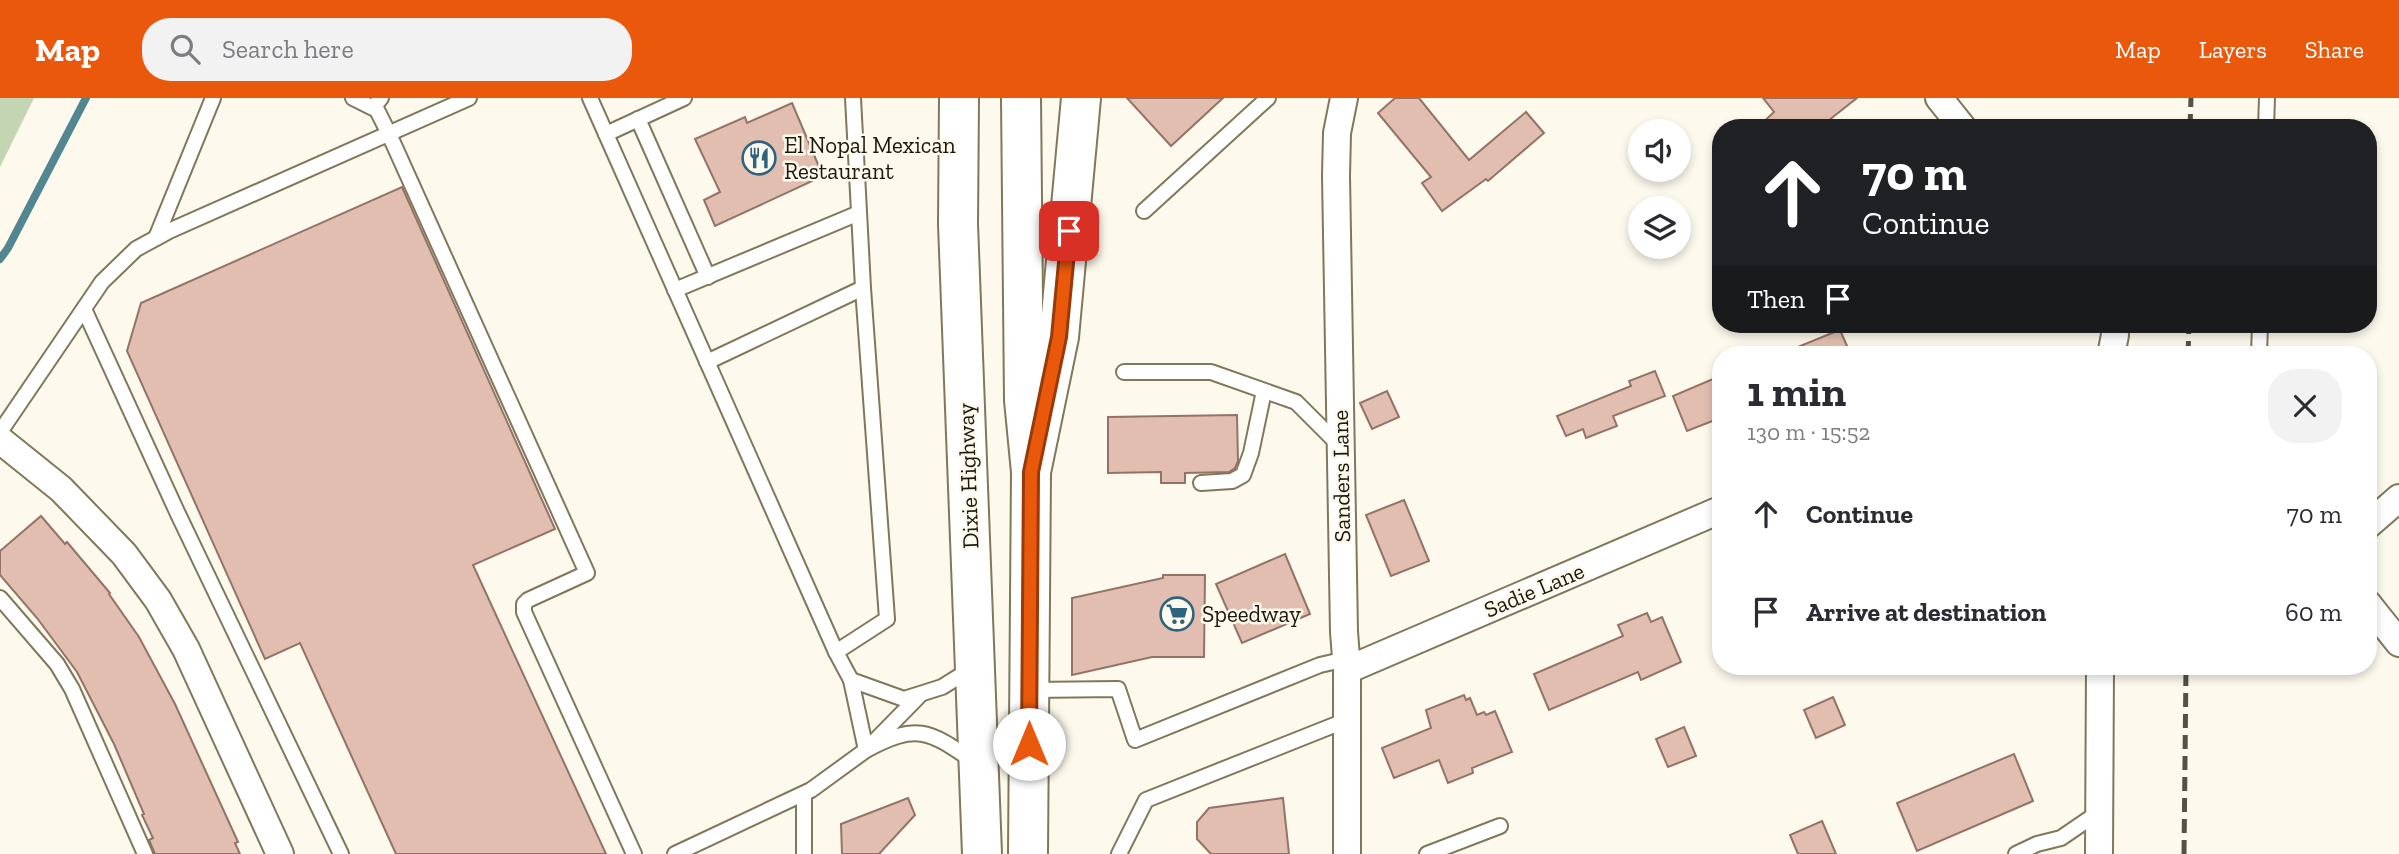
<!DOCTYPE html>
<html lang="en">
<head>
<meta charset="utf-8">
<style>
  :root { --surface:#fff; --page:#f2f2f3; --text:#2b2b33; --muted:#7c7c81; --accent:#ea580c }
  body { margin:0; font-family:"Zilla Slab",serif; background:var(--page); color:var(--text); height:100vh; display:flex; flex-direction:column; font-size:26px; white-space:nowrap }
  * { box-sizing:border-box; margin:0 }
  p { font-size:23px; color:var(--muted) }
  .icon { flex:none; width:38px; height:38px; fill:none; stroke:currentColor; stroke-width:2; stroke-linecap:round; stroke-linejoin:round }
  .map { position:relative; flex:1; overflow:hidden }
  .side { position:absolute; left:1712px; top:248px; width:665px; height:329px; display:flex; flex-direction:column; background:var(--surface); border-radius:28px; box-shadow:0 4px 10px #0003 }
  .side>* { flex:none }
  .hud { position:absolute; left:1712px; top:21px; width:665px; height:214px; border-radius:28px; box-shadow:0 4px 10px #0003; background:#202124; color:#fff; overflow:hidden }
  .fabs { position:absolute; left:1628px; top:21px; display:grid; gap:14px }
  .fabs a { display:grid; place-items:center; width:63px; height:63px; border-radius:50%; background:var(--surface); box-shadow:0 4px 10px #0003; font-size:35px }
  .pin { position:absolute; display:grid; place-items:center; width:60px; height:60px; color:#fff; margin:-30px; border-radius:14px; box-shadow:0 4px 10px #0006 }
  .me { position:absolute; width:77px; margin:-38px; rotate:0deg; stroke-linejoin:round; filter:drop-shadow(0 0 5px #0008) }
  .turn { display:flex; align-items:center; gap:24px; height:147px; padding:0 35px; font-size:32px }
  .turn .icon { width:91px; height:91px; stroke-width:2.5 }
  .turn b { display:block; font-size:49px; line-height:60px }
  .then { display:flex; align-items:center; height:66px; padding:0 35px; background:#0003; gap:14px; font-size:26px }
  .round { display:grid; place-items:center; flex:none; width:74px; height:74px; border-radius:28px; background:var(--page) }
  .headline { display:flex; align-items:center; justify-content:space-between; height:119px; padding:0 35px }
  h1 { font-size:42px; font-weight:800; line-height:52px }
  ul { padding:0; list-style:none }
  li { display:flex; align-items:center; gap:21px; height:98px; padding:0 35px }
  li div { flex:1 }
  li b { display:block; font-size:26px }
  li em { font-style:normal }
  header { display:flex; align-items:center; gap:42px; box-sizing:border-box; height:98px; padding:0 35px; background:var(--accent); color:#fff }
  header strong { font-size:33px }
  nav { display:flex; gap:38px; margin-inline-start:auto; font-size:24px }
  .search { width:490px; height:63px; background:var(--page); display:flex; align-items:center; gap:18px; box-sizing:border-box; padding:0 24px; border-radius:28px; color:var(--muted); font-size:26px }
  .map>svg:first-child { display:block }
  .green { fill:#c4d5b3 }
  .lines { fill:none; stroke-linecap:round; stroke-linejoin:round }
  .stream { stroke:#528792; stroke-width:8 }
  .building { fill:#e1beb0; stroke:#937366; stroke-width:2 }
  .lane-casing { stroke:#81785a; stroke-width:18 }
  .street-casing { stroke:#81785a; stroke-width:30 }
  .primary-casing { stroke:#81785a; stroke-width:42 }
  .highway-casing { stroke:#81785a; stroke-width:42 }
  .lane { stroke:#fff; stroke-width:14 }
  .street { stroke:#fff; stroke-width:26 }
  .primary { stroke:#fff; stroke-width:38 }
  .highway { stroke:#fff; stroke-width:38 }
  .rail { stroke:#555145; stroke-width:5; stroke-dasharray:14 7; stroke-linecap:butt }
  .route-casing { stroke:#983908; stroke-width:18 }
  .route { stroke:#ea580c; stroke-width:12 }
  .labels { text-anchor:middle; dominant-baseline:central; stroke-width:5; stroke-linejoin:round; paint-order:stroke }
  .poi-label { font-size:23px; fill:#1c180c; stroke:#fdf9ec; text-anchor:start }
  .street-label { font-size:23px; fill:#1c180c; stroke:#fdf9ec }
</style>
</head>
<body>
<header>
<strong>Map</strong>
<div class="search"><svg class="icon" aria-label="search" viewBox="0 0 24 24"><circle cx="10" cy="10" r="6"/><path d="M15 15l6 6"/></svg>Search here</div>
<nav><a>Map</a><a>Layers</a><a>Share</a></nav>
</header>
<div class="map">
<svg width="2399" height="756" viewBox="0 0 2399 756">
  <rect width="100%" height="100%" fill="#fdf9ec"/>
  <path class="green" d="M0,0h34l-34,69z"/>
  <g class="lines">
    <path class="stream" d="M0,161l8,-11 78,-150"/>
  </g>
  <g class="building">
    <path d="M1127,0h96l-52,48z"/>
    <path d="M1395,0h24l50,62 57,-48 18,21 -56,48 -2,-2 -44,32 -20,-28 9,-6 -53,-64z"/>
    <path d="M1763,0h94l-38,30h-62l17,-16z"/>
    <path d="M792,5l31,73 -108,50 -11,-26 16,-8 -25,-53 50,-22 2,6z"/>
    <path d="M402,89l153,342 -82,36 133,289h-210l-96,-211 -35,16 -138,-308 14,-48z"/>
    <path d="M1840,232l11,25h-73l59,-24z"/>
    <path d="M1655,273l10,25 -52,20 4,10 -31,12 -3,-9 -17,7 -9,-20 74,-30 -2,-5z"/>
    <path d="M1720,278v42l-33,13 -14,-35z"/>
    <path d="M1387,293l12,26 -27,12 -12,-26z"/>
    <path d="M1237,317l1,46 -3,7 -6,4 -44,1v10h-24v-11l-53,1v-56z"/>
    <path d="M1404,402l25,61 -38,15 -25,-61z"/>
    <path d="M41,418l24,28 2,-2 43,51 -1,1 30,43 36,67 63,138 -3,1 5,11h-85l-6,-14 4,-2 -11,-23 2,-1 -30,-70 -37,-72 -40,-54 -37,-43v-24z"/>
    <path d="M1285,456l25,60 -68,29 -26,-59z"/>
    <path d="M1163,477h42l-1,82h-52l-80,18v-77l91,-20z"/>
    <path d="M1647,515l4,9 11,-5 19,45 -40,18 -3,-8 -89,38 -15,-36 89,-38 -5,-11z"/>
    <path d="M1464,597l2,5 4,-2 7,17 7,-3 2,3 9,-4 17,41 -40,16 1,5 -25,10 -9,-23 -45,18 -12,-30 49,-20 -5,-18z"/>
    <path d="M1833,599l12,28 -29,13 -12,-28z"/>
    <path d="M1684,629l12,29 -28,11 -12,-28z"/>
    <path d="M2014,656l19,47 -116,50 -20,-48z"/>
    <path d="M908,700l7,17 -36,39h-37l-1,-30z"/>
    <path d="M1283,700l6,56h-78l-14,-15v-17l12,-14z"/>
    <path d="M1822,723l14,33h-38l-8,-19z"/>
  </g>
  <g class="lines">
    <defs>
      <g id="lane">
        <path d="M353,0l20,10 8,-10"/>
        <path d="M590,0l246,554 15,28"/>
        <path d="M375,8l14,28 198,439 -59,27 -4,4v8l110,242"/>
        <path d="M638,21l70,158"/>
        <path d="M2266,30l1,-30"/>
        <path d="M606,36l78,-36"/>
        <path d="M1144,113l124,-113"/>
        <path d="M156,140l57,-140"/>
        <path d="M675,192l184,-77"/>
        <path d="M84,211l94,205 163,340"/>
        <path d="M2259,257l1,-31"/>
        <path d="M707,264l156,-74 -10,-190"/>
        <path d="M1124,274h87l85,30 44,44"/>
        <path d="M0,334l102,-150 34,-33 33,-18 300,-133"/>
        <path d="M1201,385l31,-2 11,-6 8,-22 13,-62"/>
        <path d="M0,500l57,66 15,25 73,165"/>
        <path d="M836,554l51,-33 -24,-331"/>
        <path d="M971,571l-29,18 -38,12 -53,-19 15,70c51,-27 62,-20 107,11"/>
        <path d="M1031,592l87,-1 17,51 185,-75 26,-6"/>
        <path d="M804,696v60"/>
        <path d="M675,756l136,-64 55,-40 53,-54"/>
        <path d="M1119,756l27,-54 201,-80"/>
        <path d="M1427,756l73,-28"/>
        <path d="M2016,756l21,-10 24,-6 38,-26"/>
      </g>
      <g id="street">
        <path d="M1344,0l-7,35 -1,43 8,456 3,38v184"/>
        <path d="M1939,0l24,30"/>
        <path d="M2111,257l4,-20 -1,-11"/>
        <path d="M0,342l61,49 63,65 34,46 28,49 94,205"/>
        <path d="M2368,427l31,-27"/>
        <path d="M2368,506l31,39"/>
        <path d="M1347,572l373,-160"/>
        <path d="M2099,756l1,-187"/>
      </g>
      <g id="primary">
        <path d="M959,0l-1,126 24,630"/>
        <path d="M1021,0l3,302 7,72 -3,382"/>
      </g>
      <path id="highway" d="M1031,374l28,-135 22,-239"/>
    </defs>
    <use href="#lane" class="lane-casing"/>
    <use href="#street" class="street-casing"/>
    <use href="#primary" class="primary-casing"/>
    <use href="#highway" class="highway-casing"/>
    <use href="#lane" class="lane"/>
    <use href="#street" class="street"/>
    <use href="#primary" class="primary"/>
    <use href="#highway" class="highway"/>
    <g class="rail">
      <path d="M2190,30l1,-30"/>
      <path d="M2188,257l1,-31"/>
      <path d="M2184,756l2,-187"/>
    </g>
  </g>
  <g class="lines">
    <defs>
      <path id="route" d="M1029,646l2,-272 28,-135 10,-106"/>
    </defs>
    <use href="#route" class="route-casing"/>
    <use href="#route" class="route"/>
  </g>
  <defs>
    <symbol id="restaurant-ring" viewBox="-11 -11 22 22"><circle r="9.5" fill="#fdf9ec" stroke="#2e637f" stroke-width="1.5"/><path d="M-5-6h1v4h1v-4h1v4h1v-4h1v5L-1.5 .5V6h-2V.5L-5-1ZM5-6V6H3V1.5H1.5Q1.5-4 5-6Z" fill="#2e637f"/></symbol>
    <symbol id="supermarket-ring" viewBox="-11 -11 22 22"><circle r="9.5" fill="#fdf9ec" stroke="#2e637f" stroke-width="1.5"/><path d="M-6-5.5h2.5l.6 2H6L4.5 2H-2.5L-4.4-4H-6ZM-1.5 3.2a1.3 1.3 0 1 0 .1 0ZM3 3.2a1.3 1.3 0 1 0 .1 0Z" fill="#2e637f"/></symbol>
  </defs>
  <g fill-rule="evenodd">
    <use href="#restaurant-ring" x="740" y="41" width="38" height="38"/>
    <use href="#supermarket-ring" x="1158" y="497" width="38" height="38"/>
  </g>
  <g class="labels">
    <g class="poi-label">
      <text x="784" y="47">El Nopal Mexican<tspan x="784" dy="26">Restaurant</tspan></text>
      <text x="1202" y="516">Speedway</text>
    </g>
    <g class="street-label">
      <text transform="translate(968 378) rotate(-92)">Dixie Highway</text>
      <text transform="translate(1341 378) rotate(-91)">Sanders Lane</text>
      <text transform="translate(1534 492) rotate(-23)">Sadie Lane</text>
    </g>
  </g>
</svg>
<div class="fabs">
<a><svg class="icon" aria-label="sound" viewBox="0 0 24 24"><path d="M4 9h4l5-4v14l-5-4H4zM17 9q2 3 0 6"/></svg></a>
<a><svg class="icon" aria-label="layers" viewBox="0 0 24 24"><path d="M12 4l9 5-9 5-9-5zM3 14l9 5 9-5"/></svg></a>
</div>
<div class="pin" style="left:1069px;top:133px;background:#d93025"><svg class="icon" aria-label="arrive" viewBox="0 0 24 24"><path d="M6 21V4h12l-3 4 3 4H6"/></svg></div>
<svg class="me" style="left:1029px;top:646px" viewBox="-20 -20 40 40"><circle r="19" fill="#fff"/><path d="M0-13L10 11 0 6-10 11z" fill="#ea580c"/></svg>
<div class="hud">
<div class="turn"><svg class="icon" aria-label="ahead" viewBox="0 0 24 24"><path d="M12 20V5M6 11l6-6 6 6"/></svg><div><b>70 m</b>Continue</div></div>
<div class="then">Then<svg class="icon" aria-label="arrive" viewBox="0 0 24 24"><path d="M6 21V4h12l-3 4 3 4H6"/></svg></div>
</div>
<section class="side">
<div class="headline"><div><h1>1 min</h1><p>130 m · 15:52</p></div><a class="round"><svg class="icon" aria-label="close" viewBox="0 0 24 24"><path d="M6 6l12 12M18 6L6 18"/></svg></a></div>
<ul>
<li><svg class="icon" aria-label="ahead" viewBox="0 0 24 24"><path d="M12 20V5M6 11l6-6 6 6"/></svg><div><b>Continue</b></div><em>70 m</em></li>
<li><svg class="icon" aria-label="arrive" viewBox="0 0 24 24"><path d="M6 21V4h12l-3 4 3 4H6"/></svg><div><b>Arrive at destination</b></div><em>60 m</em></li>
</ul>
</section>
</div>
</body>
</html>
